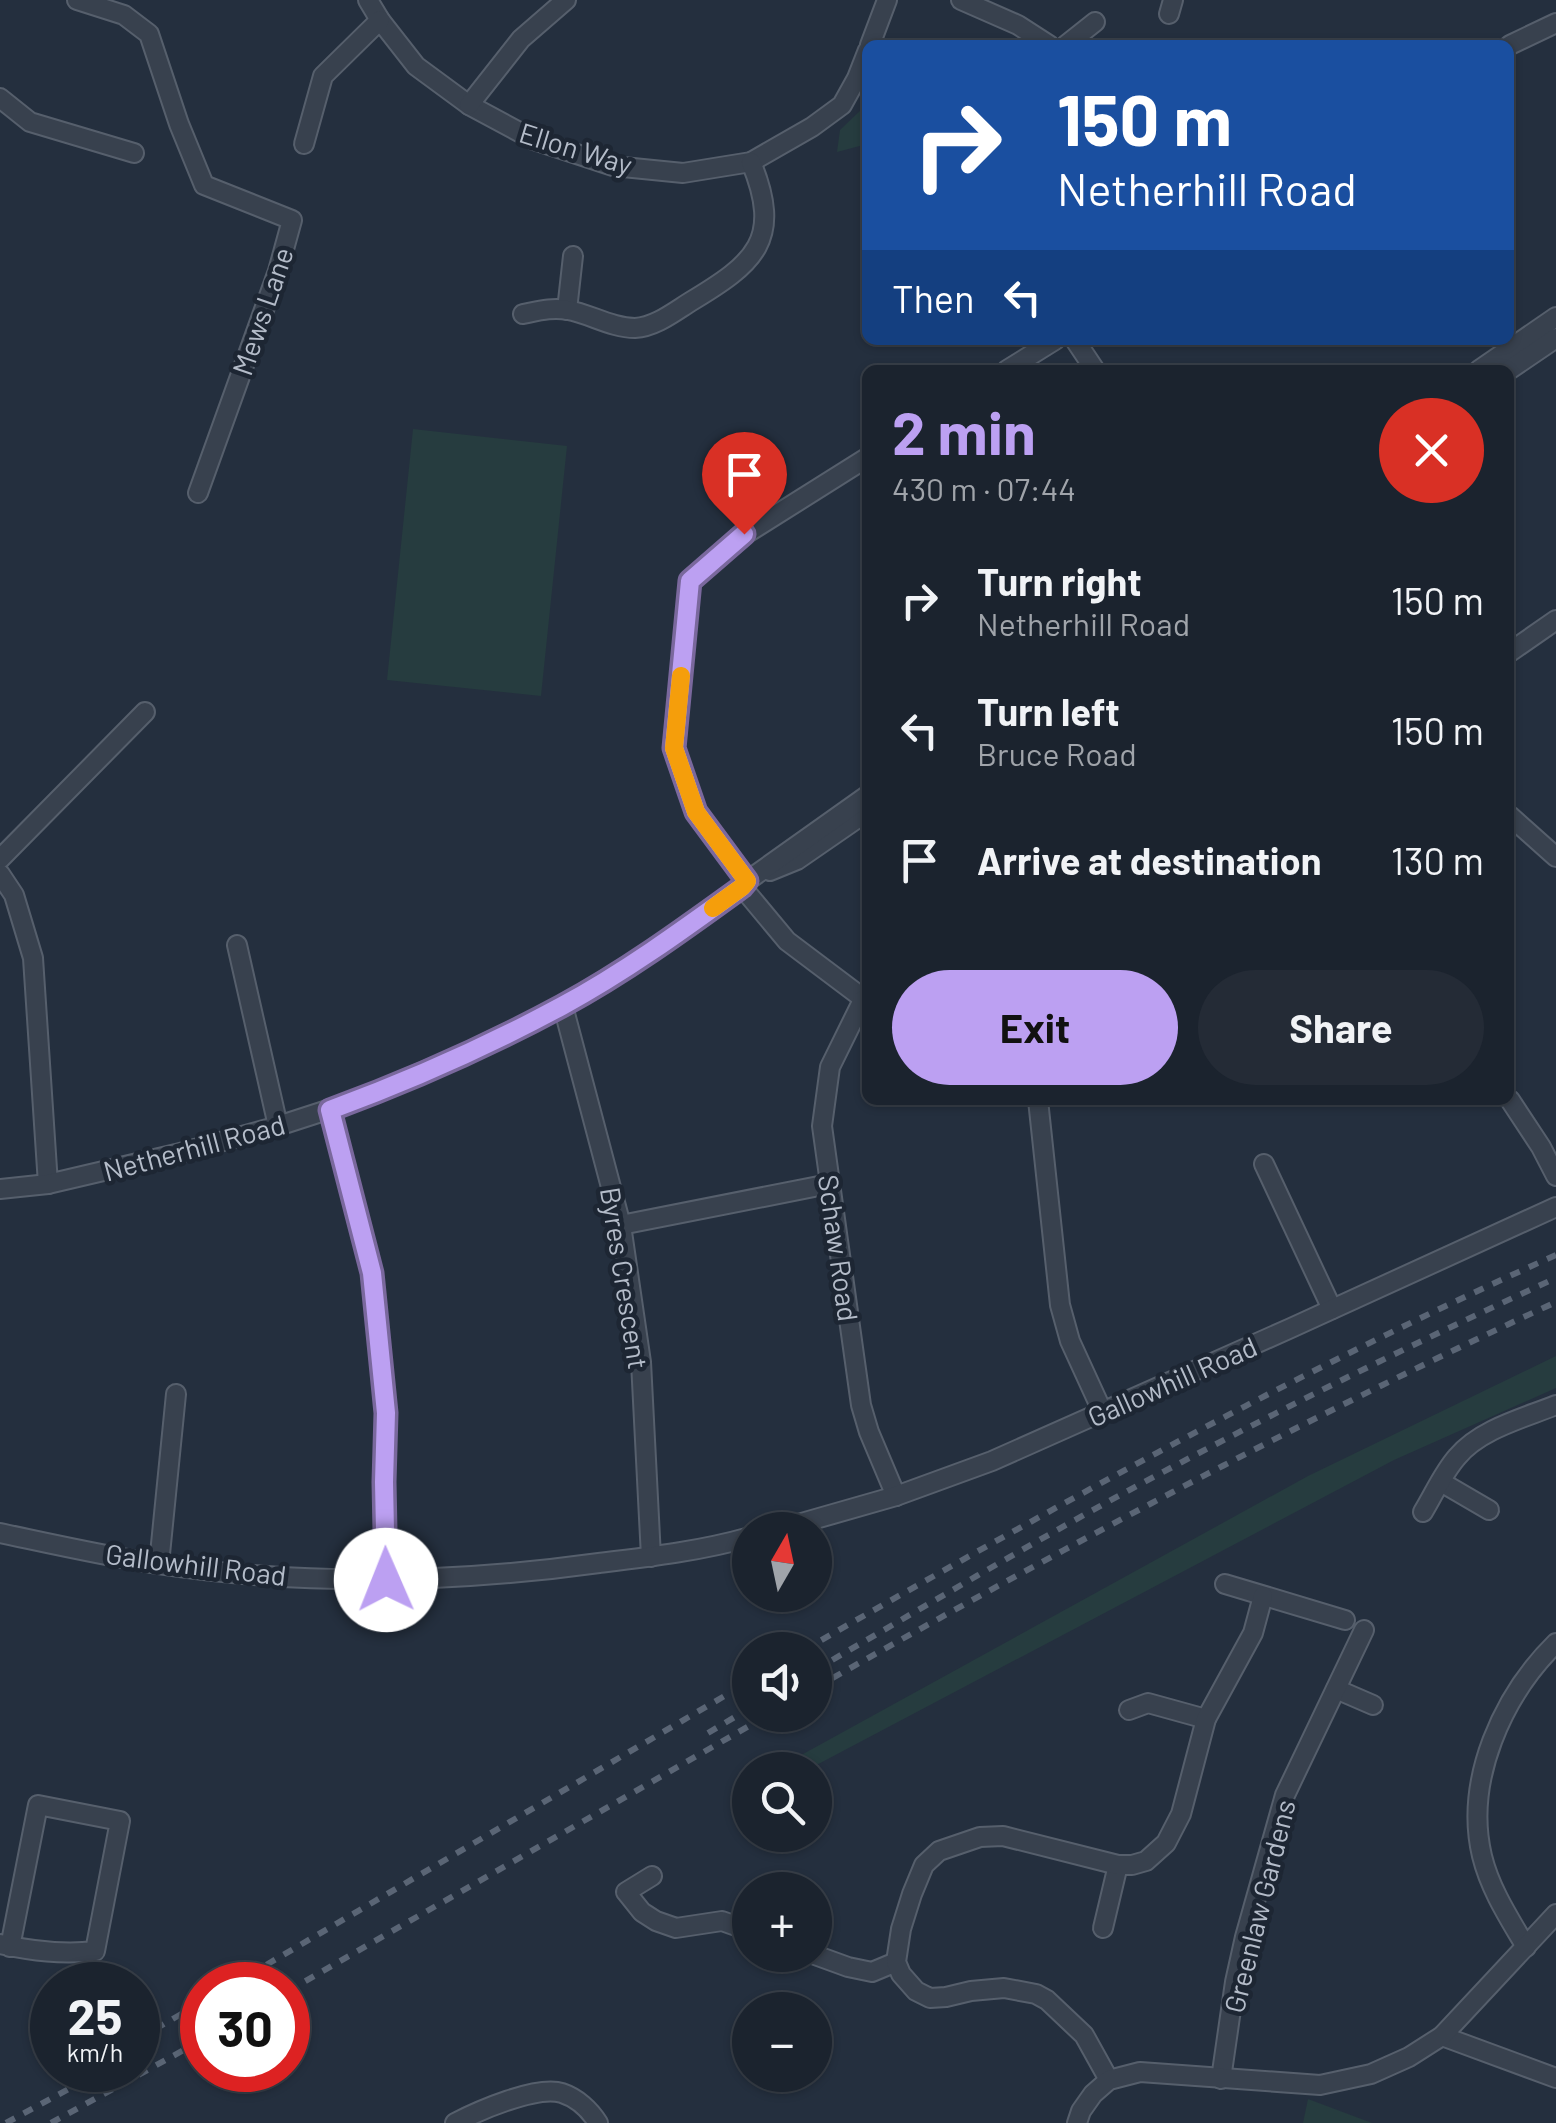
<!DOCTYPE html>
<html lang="en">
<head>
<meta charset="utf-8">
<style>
  :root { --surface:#1b232e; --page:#242b36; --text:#f1f3f6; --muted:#a0a4aa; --line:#39404a; --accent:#bca0f2 }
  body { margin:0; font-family:Barlow,sans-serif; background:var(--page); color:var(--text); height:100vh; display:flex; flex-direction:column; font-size:38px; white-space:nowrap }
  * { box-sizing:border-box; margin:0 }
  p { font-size:32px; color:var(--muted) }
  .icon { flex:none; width:55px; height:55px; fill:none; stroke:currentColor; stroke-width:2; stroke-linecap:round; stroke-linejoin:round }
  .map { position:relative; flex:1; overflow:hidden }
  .drawer { position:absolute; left:862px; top:365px; width:652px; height:740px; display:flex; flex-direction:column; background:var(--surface); border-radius:15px; box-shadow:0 2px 8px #0004,0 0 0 2px var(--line) }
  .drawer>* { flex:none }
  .hud { position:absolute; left:862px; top:40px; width:652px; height:305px; border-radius:15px; box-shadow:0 2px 8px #0004,0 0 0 2px var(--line); background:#1a4fa0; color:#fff; overflow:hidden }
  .needle { width:65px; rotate:9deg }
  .tools { position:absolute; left:732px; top:1512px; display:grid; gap:20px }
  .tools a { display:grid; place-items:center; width:100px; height:100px; border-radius:50%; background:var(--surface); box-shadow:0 2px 8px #0004,0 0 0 2px var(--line); font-size:50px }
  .speed { position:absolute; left:30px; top:1962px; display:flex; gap:20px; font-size:50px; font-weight:700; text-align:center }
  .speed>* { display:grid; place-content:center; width:130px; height:130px; border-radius:50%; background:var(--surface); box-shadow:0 2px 8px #0004,0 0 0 2px var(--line); line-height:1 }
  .speed small { font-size:25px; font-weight:400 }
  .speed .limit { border:15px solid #d22; background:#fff; color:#111 }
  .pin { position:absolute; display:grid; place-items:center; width:85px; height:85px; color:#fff; margin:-102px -42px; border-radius:50% 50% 50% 0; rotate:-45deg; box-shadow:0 0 10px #0007 }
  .pin .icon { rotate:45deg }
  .me { position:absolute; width:110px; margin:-55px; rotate:359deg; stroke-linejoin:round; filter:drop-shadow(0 0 8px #0008) }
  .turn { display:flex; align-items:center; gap:35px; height:210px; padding:0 30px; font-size:45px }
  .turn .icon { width:130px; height:130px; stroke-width:2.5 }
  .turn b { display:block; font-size:70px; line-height:85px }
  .then { display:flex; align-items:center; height:95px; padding:0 30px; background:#0003; gap:20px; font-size:38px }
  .round { display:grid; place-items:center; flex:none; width:105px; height:105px; border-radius:52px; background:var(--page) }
  .summary { display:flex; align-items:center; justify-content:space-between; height:170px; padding:0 30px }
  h1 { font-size:60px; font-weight:700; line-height:75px; color:var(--accent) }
  .button { display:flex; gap:20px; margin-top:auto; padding:20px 30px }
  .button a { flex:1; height:115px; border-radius:60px; background:var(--accent); color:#111; font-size:40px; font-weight:700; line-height:115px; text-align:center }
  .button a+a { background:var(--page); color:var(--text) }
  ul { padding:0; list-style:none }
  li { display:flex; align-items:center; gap:30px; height:130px; padding:0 30px }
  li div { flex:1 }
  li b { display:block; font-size:38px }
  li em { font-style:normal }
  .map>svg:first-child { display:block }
  .green { fill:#263c3f }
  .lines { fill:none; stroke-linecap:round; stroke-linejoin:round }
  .street-casing { stroke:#565f6c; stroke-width:22 }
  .street { stroke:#38414e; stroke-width:18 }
  .rail { stroke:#5a6575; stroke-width:6; stroke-dasharray:10 10; stroke-linecap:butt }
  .route-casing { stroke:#7a689d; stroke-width:25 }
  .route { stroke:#bca0f2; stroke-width:18 }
  .slow { stroke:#f59e0b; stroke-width:18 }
  .labels { text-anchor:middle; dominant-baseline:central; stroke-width:9; stroke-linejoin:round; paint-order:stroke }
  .street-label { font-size:28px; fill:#b4bcc9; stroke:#1d2633 }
</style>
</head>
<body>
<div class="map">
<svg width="1556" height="2123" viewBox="0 0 1556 2123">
  <rect width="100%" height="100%" fill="#242f3e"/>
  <g class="green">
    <path d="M867,99v45l-30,8 3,-22 23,-22z"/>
    <path d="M413,429l154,17 -26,250 -154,-16z"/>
    <path d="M1556,1356v32l-162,72 -587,310h-33l534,-294z"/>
    <path d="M1308,2099l64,24h-69z"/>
  </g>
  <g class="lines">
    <defs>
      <g id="street">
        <path d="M77,0l47,15 25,19 30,90 25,61 88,35 -14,51 -80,222"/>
        <path d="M368,0l12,20 36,46 53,39 65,35 79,26 70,7 68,-11 61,-35 30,-22 15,-27 11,-28"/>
        <path d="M961,0l57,25 31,20"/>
        <path d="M1169,14l4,-14"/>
        <path d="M870,45l17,-45"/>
        <path d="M1066,45l29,-23"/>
        <path d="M1510,45l46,-22"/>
        <path d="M0,98l30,24 104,31"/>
        <path d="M469,105l52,-66 45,-39"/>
        <path d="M304,144l19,-68 57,-56"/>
        <path d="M567,310l6,-54"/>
        <path d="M523,314c15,-3 29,-7 45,-4 22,4 44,18 67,18 20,-1 39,-16 55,-26 65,-39 93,-62 61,-140"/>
        <path d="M1075,340l20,30"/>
        <path d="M1007,370l48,-30"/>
        <path d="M1479,370l77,-53"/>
        <path d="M1509,370l47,-32"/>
        <path d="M1510,652l46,-32"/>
        <path d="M1510,816l46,41"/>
        <path d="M0,859l145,-147"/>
        <path d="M770,871l27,-11 71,-49"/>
        <path d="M0,874l14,21 19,63 15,226"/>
        <path d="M747,881l-51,-69 -21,-64 15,-167 54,-46 124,-78"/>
        <path d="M742,887l45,54 81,61"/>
        <path d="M237,945l41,181"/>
        <path d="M863,1000l-33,67 -8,59 39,279 8,27 27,64"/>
        <path d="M563,1006l58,219 20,137 10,195"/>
        <path d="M1038,1100l22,205 10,36 33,72"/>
        <path d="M1510,1100l31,47 15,29"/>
        <path d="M330,1110l42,163 14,140 -2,68 2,98"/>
        <path d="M1264,1164l68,145"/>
        <path d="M0,1189l48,-5 128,-30 102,-28 74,-24 108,-46 103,-50 109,-68 70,-51 5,-6 121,-86"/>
        <path d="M621,1225l208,-41"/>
        <path d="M1441,1482l48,28"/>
        <path d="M1423,1512c11,-18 20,-39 34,-55 23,-28 67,-39 99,-52"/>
        <path d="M777,1530l119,-34 96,-35 299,-133 265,-121"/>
        <path d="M0,1533c52,11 105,23 157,31 146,22 297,19 442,-1 50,-6 102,-12 151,-26"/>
        <path d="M159,1564l17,-170"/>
        <path d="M1225,1584l120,36"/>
        <path d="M1336,1689l37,16"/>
        <path d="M1129,1710l19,-7 58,16"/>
        <path d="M652,1876l-26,16 16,20 14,9 20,7 46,-7 28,10"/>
        <path d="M1103,1928l15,-63"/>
        <path d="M0,1944c32,7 62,11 95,7l25,-130 -82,-16 -28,142"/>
        <path d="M1526,1947c-17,-29 -36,-58 -44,-91 -18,-76 21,-161 74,-213"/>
        <path d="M815,1955l33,12 24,5 24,-10"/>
        <path d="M1442,2036l114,42"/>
        <path d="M1221,2079l14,-97 10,-45 40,-142 79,-165"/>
        <path d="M1109,2080l-25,-45 -37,-35 -11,-6 -32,-6 -33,3 -25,6 -16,1 -14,-7 -15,-17 -5,-12 5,-33 11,-35 12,-29 15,-14 41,-14 23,-1 115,29h14l14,-4 20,-18 15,-29 25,-95 47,-86 10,-37"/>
        <path d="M455,2123c23,-12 82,-38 107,-30 15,5 28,17 36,30"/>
        <path d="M1077,2123l4,-12 12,-17 16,-14 31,-8 180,13 51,-11 38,-17 33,-21 114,-122"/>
      </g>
    </defs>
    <use href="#street" class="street-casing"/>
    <use href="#street" class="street"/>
    <g class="rail">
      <path d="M804,1650c246,-141 493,-279 752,-395"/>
      <path d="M815,1670c121,-70 241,-142 365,-207 123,-65 249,-127 376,-185"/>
      <path d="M815,1688c242,-137 488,-269 741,-386"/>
      <path d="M708,1733l42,-25"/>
      <path d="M232,1985l518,-304"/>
      <path d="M288,1991l480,-276"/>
      <path d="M138,2039l64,-37"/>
      <path d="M6,2123l98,-53"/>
      <path d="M51,2123l151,-83"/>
    </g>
  </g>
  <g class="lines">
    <defs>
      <path id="route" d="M386,1580l-2,-98 2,-69 -14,-140 -42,-163c79,-29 158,-64 232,-104 63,-34 122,-77 180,-119l5,-6 -51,-69 -22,-64 16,-167 54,-47"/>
    </defs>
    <use href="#route" class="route-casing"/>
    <use href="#route" class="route"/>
    <path class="slow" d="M681,676l-7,72 22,64 51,69 -5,6 -29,21"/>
  </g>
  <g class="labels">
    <g class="street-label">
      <text transform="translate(576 148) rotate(17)">Ellon Way</text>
      <text transform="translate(262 311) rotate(-71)">Mews Lane</text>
      <text transform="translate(194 1147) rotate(-15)">Netherhill Road</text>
      <text transform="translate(839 1248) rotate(82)">Schaw Road</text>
      <text transform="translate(625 1278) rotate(81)">Byres Crescent</text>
      <text transform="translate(1172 1381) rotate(-24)">Gallowhill Road</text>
      <text transform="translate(196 1564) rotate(7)">Gallowhill Road</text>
      <text transform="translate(1259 1906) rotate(-76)">Greenlaw Gardens</text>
    </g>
  </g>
</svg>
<div class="tools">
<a><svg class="needle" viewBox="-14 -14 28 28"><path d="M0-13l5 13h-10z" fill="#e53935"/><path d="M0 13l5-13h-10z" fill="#a0a4aa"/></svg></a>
<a><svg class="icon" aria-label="sound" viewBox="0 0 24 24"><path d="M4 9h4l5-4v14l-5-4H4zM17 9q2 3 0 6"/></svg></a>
<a><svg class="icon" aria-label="search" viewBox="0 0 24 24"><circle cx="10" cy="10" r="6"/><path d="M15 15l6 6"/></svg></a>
<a>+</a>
<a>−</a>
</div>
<div class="speed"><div>25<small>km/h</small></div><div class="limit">30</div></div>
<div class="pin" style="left:744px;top:534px;background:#d93025"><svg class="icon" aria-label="arrive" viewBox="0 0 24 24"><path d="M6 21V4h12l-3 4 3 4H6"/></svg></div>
<svg class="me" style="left:386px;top:1580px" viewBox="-20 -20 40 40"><circle r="19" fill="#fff"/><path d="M0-13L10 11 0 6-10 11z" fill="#bca0f2"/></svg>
<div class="hud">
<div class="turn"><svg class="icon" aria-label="right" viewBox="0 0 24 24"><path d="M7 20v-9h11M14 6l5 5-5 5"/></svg><div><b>150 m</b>Netherhill Road</div></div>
<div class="then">Then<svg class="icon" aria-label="left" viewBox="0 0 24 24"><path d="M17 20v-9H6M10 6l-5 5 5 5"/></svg></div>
</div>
<section class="drawer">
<div class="summary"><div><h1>2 min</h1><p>430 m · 07:44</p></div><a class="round" style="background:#d93025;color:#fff"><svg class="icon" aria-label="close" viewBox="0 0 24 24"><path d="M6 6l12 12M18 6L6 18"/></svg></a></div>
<ul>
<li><svg class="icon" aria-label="right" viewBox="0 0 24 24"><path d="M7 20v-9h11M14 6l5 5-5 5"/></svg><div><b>Turn right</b><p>Netherhill Road</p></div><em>150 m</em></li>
<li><svg class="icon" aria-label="left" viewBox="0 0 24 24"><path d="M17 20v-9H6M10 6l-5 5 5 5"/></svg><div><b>Turn left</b><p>Bruce Road</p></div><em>150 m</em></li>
<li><svg class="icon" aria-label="arrive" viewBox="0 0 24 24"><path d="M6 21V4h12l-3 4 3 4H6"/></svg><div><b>Arrive at destination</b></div><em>130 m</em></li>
</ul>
<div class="button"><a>Exit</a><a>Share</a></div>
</section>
</div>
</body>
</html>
